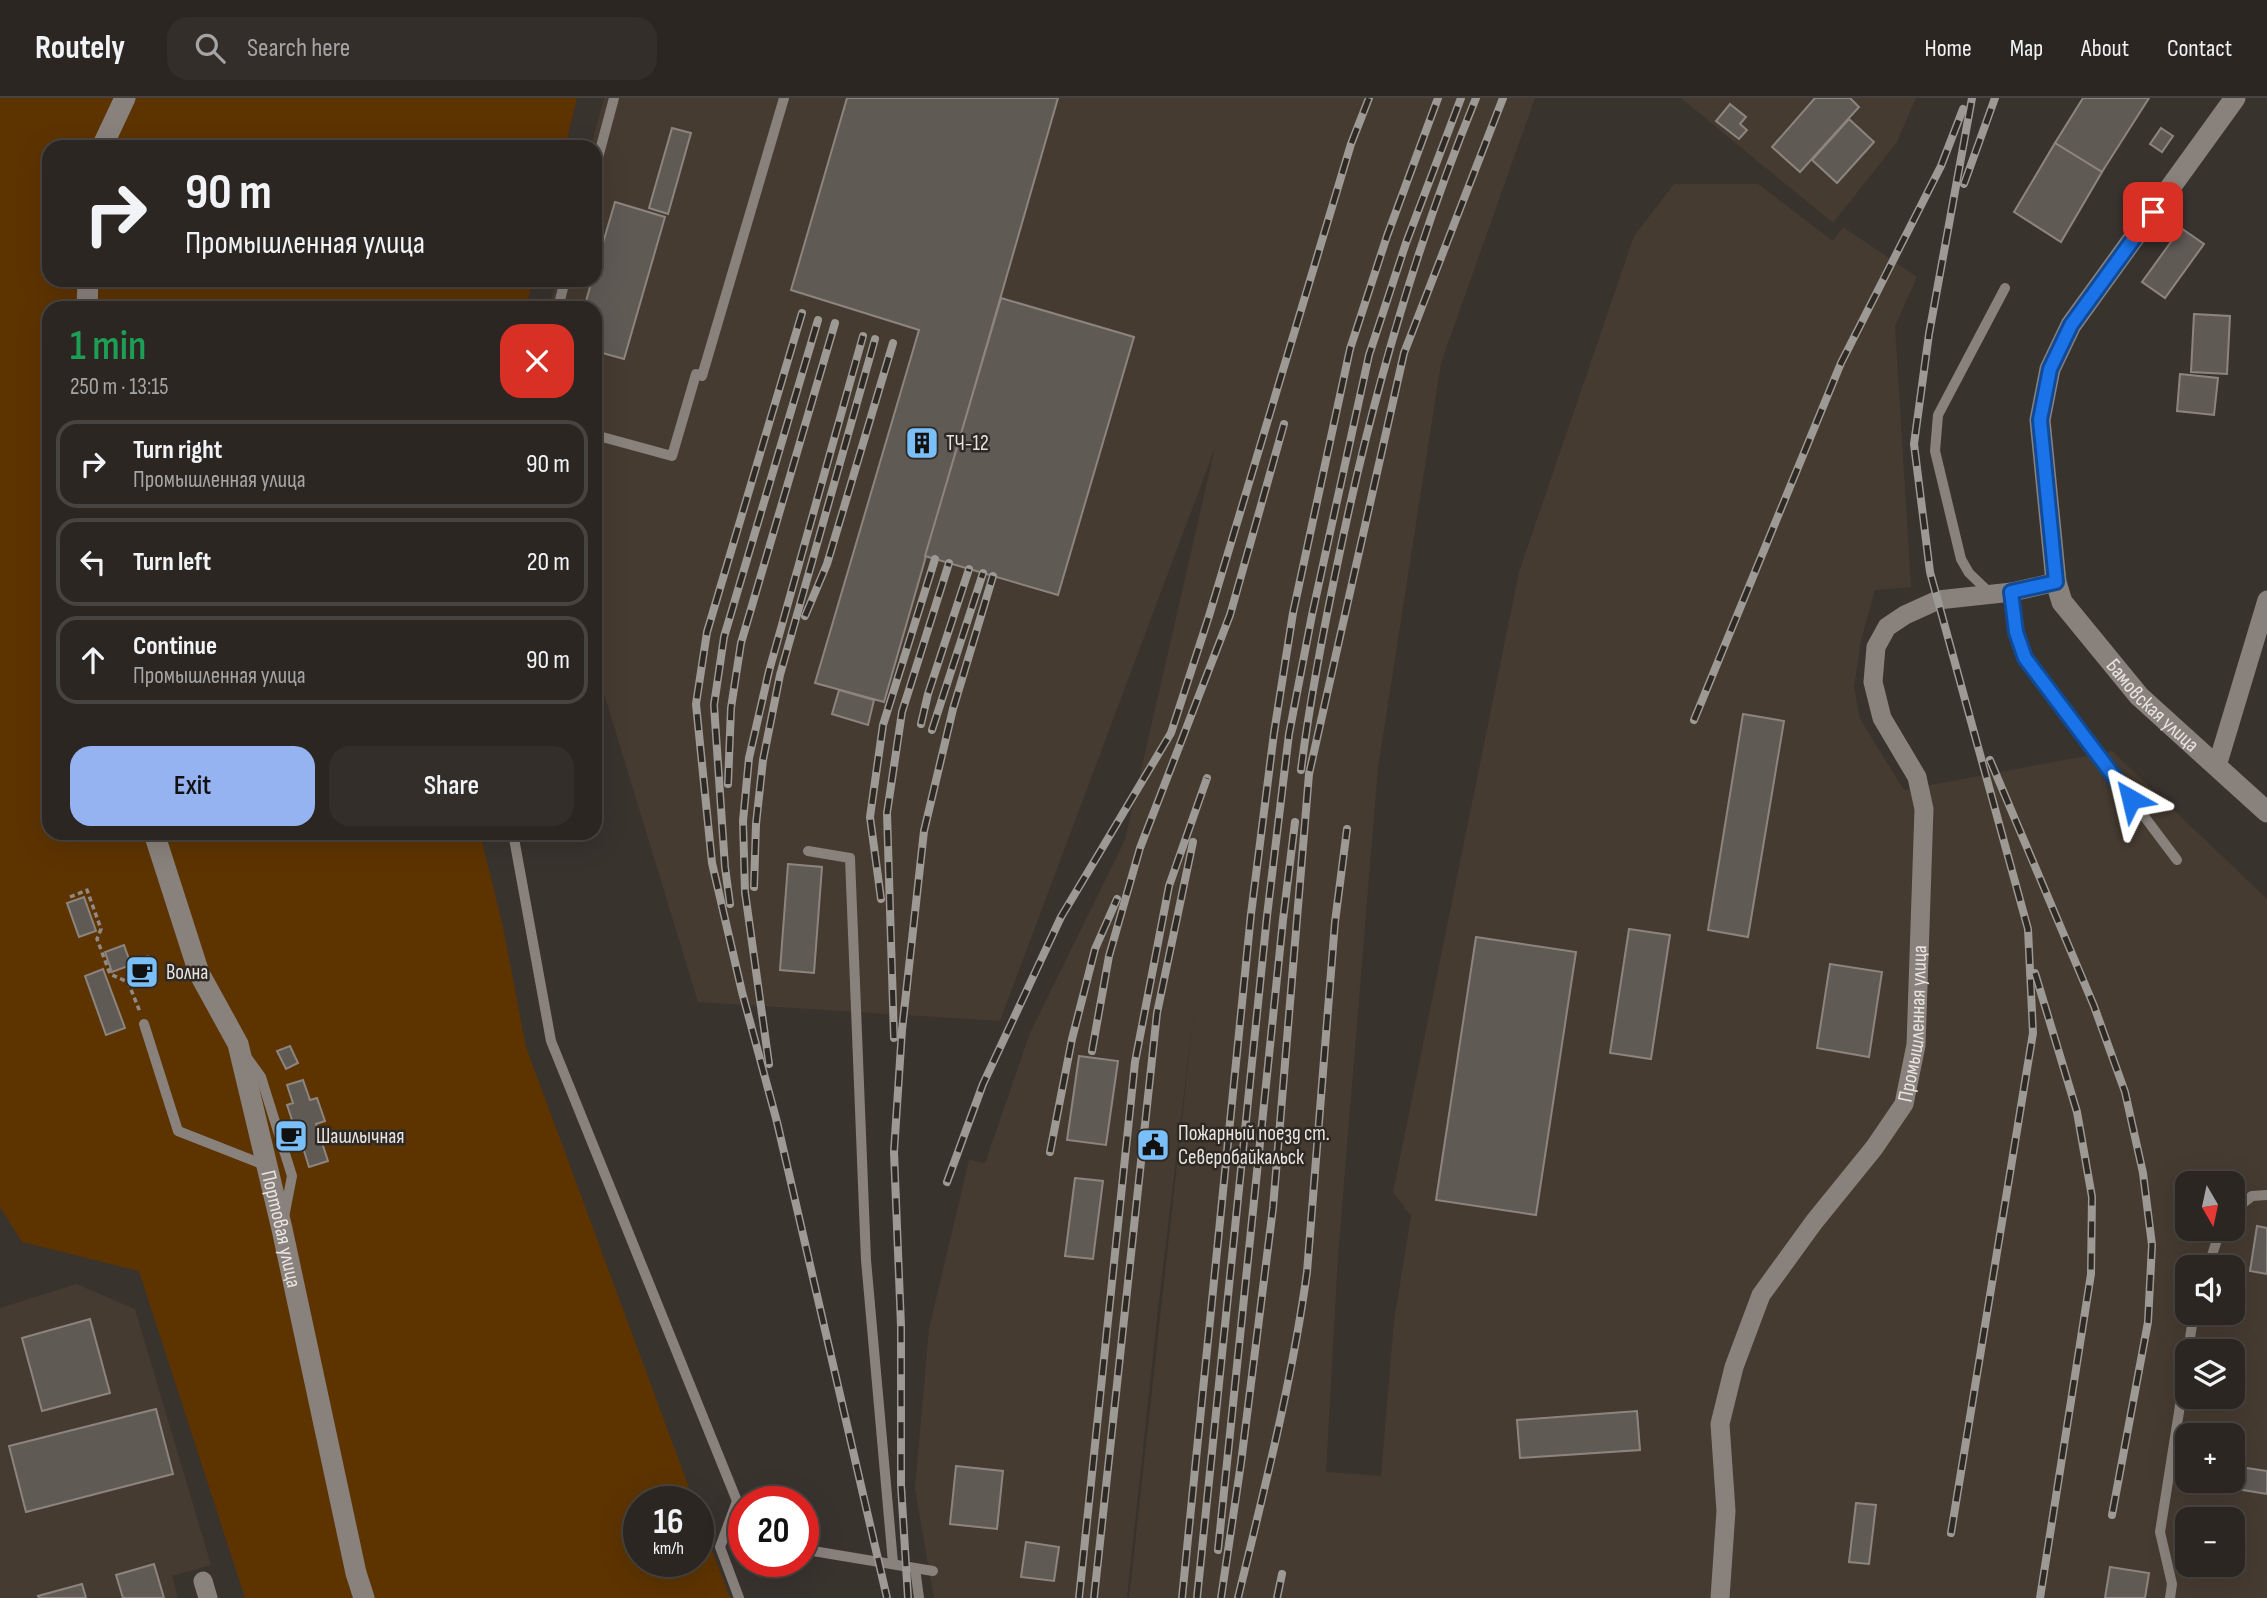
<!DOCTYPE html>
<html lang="en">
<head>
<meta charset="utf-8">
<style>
  :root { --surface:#2b2622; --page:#332e2a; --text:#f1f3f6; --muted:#a6a5a5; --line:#474340; --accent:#95b2f1 }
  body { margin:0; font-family:"Sofia Sans Condensed",sans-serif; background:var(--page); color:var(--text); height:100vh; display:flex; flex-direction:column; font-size:26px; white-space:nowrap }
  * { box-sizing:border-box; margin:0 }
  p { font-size:23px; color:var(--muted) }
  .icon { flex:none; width:38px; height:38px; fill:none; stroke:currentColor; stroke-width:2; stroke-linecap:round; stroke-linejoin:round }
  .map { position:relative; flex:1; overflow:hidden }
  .details { position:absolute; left:42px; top:203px; width:560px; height:539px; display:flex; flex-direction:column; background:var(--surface); border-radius:21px; box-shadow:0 7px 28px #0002,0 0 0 2px var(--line) }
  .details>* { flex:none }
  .guide { position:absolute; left:42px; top:42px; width:560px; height:147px; border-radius:21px; box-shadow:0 7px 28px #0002,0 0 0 2px var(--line); background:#2b2622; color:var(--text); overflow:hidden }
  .needle { width:46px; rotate:171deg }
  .controls { position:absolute; left:2175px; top:1073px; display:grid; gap:14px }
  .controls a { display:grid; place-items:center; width:70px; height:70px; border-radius:14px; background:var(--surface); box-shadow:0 7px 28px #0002,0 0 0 2px var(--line); font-size:35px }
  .speed { position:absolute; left:623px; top:1388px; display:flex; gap:14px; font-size:35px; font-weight:700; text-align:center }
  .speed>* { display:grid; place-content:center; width:91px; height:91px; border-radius:50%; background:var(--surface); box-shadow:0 7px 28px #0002,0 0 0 2px var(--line); line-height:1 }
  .speed small { font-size:18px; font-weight:400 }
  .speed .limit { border:10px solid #d22; background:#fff; color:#111 }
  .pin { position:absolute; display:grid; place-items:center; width:60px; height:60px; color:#fff; margin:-30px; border-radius:14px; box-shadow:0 4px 10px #0006 }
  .me { position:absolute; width:77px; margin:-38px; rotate:323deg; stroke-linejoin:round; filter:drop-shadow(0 0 5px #0008) }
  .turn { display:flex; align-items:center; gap:24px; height:147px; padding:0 28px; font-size:32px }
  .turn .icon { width:91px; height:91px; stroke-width:2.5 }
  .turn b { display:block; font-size:49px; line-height:60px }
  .round { display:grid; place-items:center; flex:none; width:74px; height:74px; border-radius:21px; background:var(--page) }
  .head { display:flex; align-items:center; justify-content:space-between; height:119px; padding:0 28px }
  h1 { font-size:42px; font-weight:600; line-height:52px; color:#1e9e55 }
  .cta { display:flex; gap:14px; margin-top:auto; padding:14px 28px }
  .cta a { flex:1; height:80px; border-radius:21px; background:var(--accent); color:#111; font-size:28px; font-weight:600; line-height:80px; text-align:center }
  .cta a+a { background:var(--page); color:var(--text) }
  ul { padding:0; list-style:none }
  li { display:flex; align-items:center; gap:21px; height:88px; margin:0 14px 10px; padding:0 14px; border:4px solid var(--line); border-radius:21px }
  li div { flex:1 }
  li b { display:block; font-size:26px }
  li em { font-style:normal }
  header { display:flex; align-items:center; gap:42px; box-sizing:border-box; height:98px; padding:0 35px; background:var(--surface); border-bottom:2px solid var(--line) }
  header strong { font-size:33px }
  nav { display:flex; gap:38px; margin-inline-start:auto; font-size:24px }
  .search { width:490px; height:63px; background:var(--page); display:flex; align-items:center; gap:18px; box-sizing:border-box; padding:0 24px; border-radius:21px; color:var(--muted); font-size:26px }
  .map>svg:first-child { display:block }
  .built { fill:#463b31; fill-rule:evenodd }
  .green { fill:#5d3400 }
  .building { fill:#605a55; stroke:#8c857f; stroke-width:2 }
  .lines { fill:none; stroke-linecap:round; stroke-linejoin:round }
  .path { stroke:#8f8a85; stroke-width:3.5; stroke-dasharray:5 3.5; stroke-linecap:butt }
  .lane { stroke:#89827c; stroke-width:10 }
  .street { stroke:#89827c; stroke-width:19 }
  .secondary { stroke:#89827c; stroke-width:21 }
  .rail-casing { stroke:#9d9994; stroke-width:8 }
  .rail { stroke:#2f2924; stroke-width:5; stroke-dasharray:16; stroke-linecap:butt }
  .route-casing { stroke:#114b97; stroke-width:18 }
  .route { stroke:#1a73e8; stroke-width:12 }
  .labels { text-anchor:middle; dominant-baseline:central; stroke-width:5; stroke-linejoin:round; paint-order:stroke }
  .poi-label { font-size:21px; fill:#e8e5e1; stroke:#2f2924; text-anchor:start }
  .street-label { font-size:21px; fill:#e8e5e1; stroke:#2f2924 }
</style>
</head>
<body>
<header>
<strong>Routely</strong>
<div class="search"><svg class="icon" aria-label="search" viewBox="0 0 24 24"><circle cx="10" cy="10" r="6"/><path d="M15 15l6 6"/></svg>Search here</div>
<nav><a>Home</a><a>Map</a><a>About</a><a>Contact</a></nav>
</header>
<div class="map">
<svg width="2267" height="1500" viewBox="0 0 2267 1500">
  <rect width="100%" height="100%" fill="#39332e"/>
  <g class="built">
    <path d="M604,0h931l-94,265 -63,405 -40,488 -12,216 55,4 13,-155 17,-105 -18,-24 126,-620 115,-336 40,-52h84l75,57 10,-14 74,50 -22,49 16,261 -36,3 -14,50 -7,47 6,32 44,71 208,-39 155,148v699h-1138l65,-587 -36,298 -31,289h-193l-19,-109 14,-160 40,-169 16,3 45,-130 95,-193 90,-392 -215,573 -302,-19 -103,-338v-356h-46l7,-28h39v-133h-4zM2188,1085h45v45h-45zM2188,1169h45v45h-45zM2188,1253h45v45h-45zM2188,1337h45v45h-45zM2188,1421h45v45h-45z"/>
    <path d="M1681,0h235l-19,44 -64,81z"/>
    <path d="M76,1186l59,25 76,256 -39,11 6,22h-178v-290z"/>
  </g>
  <path class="green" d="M0,0h577l-12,49h-516v133h484l-7,28h-477v525h431l23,94 23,120 168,454 -55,1v59h59v-48l32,85h-485l-106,-327 -117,-29 -22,-35z"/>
  <g class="building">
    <path d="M847,0h211l-174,604 -69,-19 104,-353 -128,-40z"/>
    <path d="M1815,0h35l9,9 -59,65 -28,-25z"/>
    <path d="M2083,0h66l-47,74 -47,-29z"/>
    <path d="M1730,6l16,13 -6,7 7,6 -8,9 -23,-18z"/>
    <path d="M1849,21l25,23 -37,41 -25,-23z"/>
    <path d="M672,30l19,5 -23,81 -19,-6z"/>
    <path d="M2161,30l12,8 -11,16 -12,-8z"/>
    <path d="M2055,45l47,29 -41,70 -47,-30z"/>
    <path d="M615,104l50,15 -41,142 -29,-8v-43h-11l8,-28h3v-10z"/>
    <path d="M2181,130l23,16 -39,54 -23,-16z"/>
    <path d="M1001,200l133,39 -76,258 -133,-39z"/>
    <path d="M2194,216l36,2 -3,58 -36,-2z"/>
    <path d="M2180,276l38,4 -4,37 -37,-4z"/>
    <path d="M839,592l35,10 -6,25 -36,-11z"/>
    <path d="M1743,616l41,7 -36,216 -40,-7z"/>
    <path d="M788,766l34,3 -8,106 -34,-3z"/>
    <path d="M84,799l12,34 -17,6 -12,-34z"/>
    <path d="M1629,831l41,6 -19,124 -41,-6z"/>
    <path d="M1476,839l100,15 -40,263 -100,-15z"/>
    <path d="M124,847l7,20 -19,7 -7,-20z"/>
    <path d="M148,858l9,27 -13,4 -9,-26z"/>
    <path d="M1830,866l52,8 -13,85 -52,-9z"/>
    <path d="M103,871l22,59 -19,7 -21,-59z"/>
    <path d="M290,948l8,17 -12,6 -9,-18z"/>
    <path d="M1079,958l39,5 -12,84 -39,-5z"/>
    <path d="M303,982l7,20 7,-2 8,23 -9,3 12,37 -19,6 -8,-26 -15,5 -5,-16 13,-4 -7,-21 6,-2 -6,-18z"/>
    <path d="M1075,1080l28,3 -10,78 -28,-3z"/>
    <path d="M2257,1128l10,2v46l-17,-3z"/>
    <path d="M90,1221l20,74 -68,18 -20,-73z"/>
    <path d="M156,1311l17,65 -147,38 -17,-66z"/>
    <path d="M1637,1313l3,39 -120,8 -3,-38z"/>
    <path d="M956,1368l47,5 -6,58 -47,-5z"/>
    <path d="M2233,1368l34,5v23l-73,-12 39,-2z"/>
    <path d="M1856,1405l20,2 -7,59 -20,-2z"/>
    <path d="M1026,1444l33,5 -5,34 -33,-4z"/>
    <path d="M154,1466l10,34h-41l-7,-23z"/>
    <path d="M2110,1469l39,6 -4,25h-40z"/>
    <path d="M82,1486l4,14h-47l-1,-2z"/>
  </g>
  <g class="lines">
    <g class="path">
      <path d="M70,799l17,-7 14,39 -4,10 13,35 18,8 12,30"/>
      <path d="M128,884l6,-13"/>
    </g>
    <g class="lane">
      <path d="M595,71l19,-71"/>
      <path d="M558,210l7,-28"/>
      <path d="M595,337l77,21 24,-82 6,2 82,-278"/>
      <path d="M2012,494l4,40 9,26 152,202"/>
      <path d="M1991,496l-22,-21 -8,-14 -26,-108 3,-36 67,-127"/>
      <path d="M513,735l38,208 186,460 7,5"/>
      <path d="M808,753l42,7 16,402 27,303"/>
      <path d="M144,926l34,107 89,35"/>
      <path d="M248,961l13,18 31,99 -8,41"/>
      <path d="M2233,1113l19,-15 15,-1"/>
      <path d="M2208,1169l13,-39"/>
      <path d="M2188,1253l6,-39"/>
      <path d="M737,1403l-17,46 19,51"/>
      <path d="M803,1449l4,3 126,21"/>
      <path d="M915,1470l4,30"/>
      <path d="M2170,1500l2,-14 -12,-52 28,-177"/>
    </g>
    <g class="street">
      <path d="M2217,668l50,-166"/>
      <path d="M203,1483l5,17"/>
      <path id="s1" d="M1720,1500l6,-87 -6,-87 14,-57 27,-72 53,-73 60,-74 30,-44 12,-59 8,-236 -7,-32 -35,-59 -9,-36 3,-35 11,-20 18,-12 33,-15 74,-8 44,-10"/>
    </g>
    <g class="secondary">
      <path id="s2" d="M2235,0l-164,227 -21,44 -10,51 16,162 6,20 77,94 128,116"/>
      <path d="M102,49l23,-49"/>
      <path d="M87,210l1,-28"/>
      <path id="s3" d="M154,735l45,140 39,71 44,185 74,344 8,25"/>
    </g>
    <defs>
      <g id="rail">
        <path d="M1964,86l31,-86"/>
        <path d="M802,215l-95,319 -11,72 16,159 30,129 35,130 110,476"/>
        <path d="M805,518l22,-52 66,-221"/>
        <path d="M1694,622l147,-357 100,-197 22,-57"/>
        <path d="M921,626l7,-30 41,-125"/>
        <path d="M932,632l51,-157"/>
        <path d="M1990,662l104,246 31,86 18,81 9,72 -4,77 -36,193"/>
        <path d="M1301,672c9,-72 23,-143 38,-214 33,-158 76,-309 137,-458"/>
        <path d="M728,686l3,-76 10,-65 94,-320"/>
        <path d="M754,789l2,-63 7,-64 17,-85 95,-336"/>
        <path d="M881,801l-11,-82 13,-92 52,-166"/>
        <path d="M730,806l-5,-37 -11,-162 10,-68 94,-317"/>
        <path d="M2035,875l42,139 15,85 -1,77 -51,324"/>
        <path d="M894,940l-7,-225 15,-101 47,-149"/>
        <path d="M1092,953l17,-95 31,-108 90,-233 54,-191"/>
        <path d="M769,966l-24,-172 -2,-71 6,-63 20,-87 94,-335"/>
        <path d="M1050,1054l22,-113 23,-90 22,-50"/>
        <path d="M947,1084l36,-98 78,-167 110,-184 38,-117 142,-472 18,-46"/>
        <path d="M1951,1435l82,-500 -5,-104 -98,-357 -16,-128 15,-110 43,-236"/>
        <path d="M1218,1452l65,-630 12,-98"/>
        <path d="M908,1500l-7,-113v-159l-7,-174 8,-122 22,-199 29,-122 40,-133"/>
        <path d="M1079,1500l56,-536 34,-176 38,-108"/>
        <path d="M1094,1500l63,-585 36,-171"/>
        <path d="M1182,1500l69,-684 23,-181 19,-120 57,-264 37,-113 51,-138"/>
        <path d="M1197,1500l70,-682 22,-182 23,-119 57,-260 37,-112 55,-145"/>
        <path d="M1221,1500l20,-135 32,-255 36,-434 95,-421 99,-255"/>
        <path d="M1238,1500c26,-108 54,-216 69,-326l28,-350 12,-93"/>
        <path d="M1277,1500l5,-24"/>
      </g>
    </defs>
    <use href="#rail" class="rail-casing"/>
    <use href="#rail" class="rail"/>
  </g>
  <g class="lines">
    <defs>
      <path id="route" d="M2131,701l-106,-141 -9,-26 -5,-40 45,-10 -16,-162 10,-51 21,-44 82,-113"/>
    </defs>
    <use href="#route" class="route-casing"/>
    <use href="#route" class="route"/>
  </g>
  <defs>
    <symbol id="building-square" viewBox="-11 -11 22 22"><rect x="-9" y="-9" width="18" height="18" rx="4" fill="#7abff8" stroke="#2f2924"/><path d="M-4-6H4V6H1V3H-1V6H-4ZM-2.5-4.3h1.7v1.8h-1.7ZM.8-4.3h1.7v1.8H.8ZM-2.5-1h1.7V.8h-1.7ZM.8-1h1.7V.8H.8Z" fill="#111"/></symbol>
    <symbol id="cafe-square" viewBox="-11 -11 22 22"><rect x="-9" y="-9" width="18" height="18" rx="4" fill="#7abff8" stroke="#2f2924"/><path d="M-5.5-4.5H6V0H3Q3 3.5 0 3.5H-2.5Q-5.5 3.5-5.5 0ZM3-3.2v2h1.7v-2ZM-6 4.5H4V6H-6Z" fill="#111"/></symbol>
    <symbol id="civic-square" viewBox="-11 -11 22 22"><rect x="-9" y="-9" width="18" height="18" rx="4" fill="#7abff8" stroke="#2f2924"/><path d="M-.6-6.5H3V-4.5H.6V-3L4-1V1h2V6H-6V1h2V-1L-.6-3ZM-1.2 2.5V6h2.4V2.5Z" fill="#111"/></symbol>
  </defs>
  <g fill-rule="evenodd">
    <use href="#building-square" x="903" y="326" width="38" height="38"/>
    <use href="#cafe-square" x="123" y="855" width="38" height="38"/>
    <use href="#cafe-square" x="272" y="1019" width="38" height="38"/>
    <use href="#civic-square" x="1134" y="1028" width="38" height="38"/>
  </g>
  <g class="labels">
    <g class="poi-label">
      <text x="946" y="345">ТЧ-12</text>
      <text x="166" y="874">Волна</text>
      <text x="1178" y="1035">Пожарный поезд ст.<tspan x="1178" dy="24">Северобайкальск</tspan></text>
      <text x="316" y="1038">Шашлычная</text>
    </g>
    <g class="street-label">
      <text stroke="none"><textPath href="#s2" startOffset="702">Бамовская улица</textPath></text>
      <text stroke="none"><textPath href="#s1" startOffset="630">Промышленная улица</textPath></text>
      <text stroke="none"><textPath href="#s3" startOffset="418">Портовая улица</textPath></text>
    </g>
  </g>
</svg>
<div class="controls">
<a><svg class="needle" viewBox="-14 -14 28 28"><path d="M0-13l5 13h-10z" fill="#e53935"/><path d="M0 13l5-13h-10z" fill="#a6a5a5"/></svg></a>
<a><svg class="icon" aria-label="sound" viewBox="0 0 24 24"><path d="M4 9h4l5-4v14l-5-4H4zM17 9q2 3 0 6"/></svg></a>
<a><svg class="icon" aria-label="layers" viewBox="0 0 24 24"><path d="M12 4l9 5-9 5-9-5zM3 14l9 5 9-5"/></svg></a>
<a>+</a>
<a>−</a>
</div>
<div class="speed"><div>16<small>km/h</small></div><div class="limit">20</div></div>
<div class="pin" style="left:2153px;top:114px;background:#d93025"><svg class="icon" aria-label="arrive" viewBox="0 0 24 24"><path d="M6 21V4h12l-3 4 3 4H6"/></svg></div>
<svg class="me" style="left:2131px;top:701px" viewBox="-20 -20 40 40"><path d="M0-17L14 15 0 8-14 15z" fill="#1a73e8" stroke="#fff" stroke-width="4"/></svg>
<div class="guide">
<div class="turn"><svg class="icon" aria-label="right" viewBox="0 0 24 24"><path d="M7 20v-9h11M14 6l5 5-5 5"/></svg><div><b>90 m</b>Промышленная улица</div></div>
</div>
<section class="details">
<div class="head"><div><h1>1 min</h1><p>250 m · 13:15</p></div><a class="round" style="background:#d93025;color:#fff"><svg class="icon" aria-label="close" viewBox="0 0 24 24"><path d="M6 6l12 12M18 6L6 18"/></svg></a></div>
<ul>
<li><svg class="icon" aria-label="right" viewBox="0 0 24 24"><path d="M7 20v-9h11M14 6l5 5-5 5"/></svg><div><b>Turn right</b><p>Промышленная улица</p></div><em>90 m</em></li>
<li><svg class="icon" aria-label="left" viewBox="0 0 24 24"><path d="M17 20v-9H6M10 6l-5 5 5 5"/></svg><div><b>Turn left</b></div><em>20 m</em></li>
<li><svg class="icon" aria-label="ahead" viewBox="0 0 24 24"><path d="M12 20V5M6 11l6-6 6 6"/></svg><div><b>Continue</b><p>Промышленная улица</p></div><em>90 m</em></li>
</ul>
<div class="cta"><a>Exit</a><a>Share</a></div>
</section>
</div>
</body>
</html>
